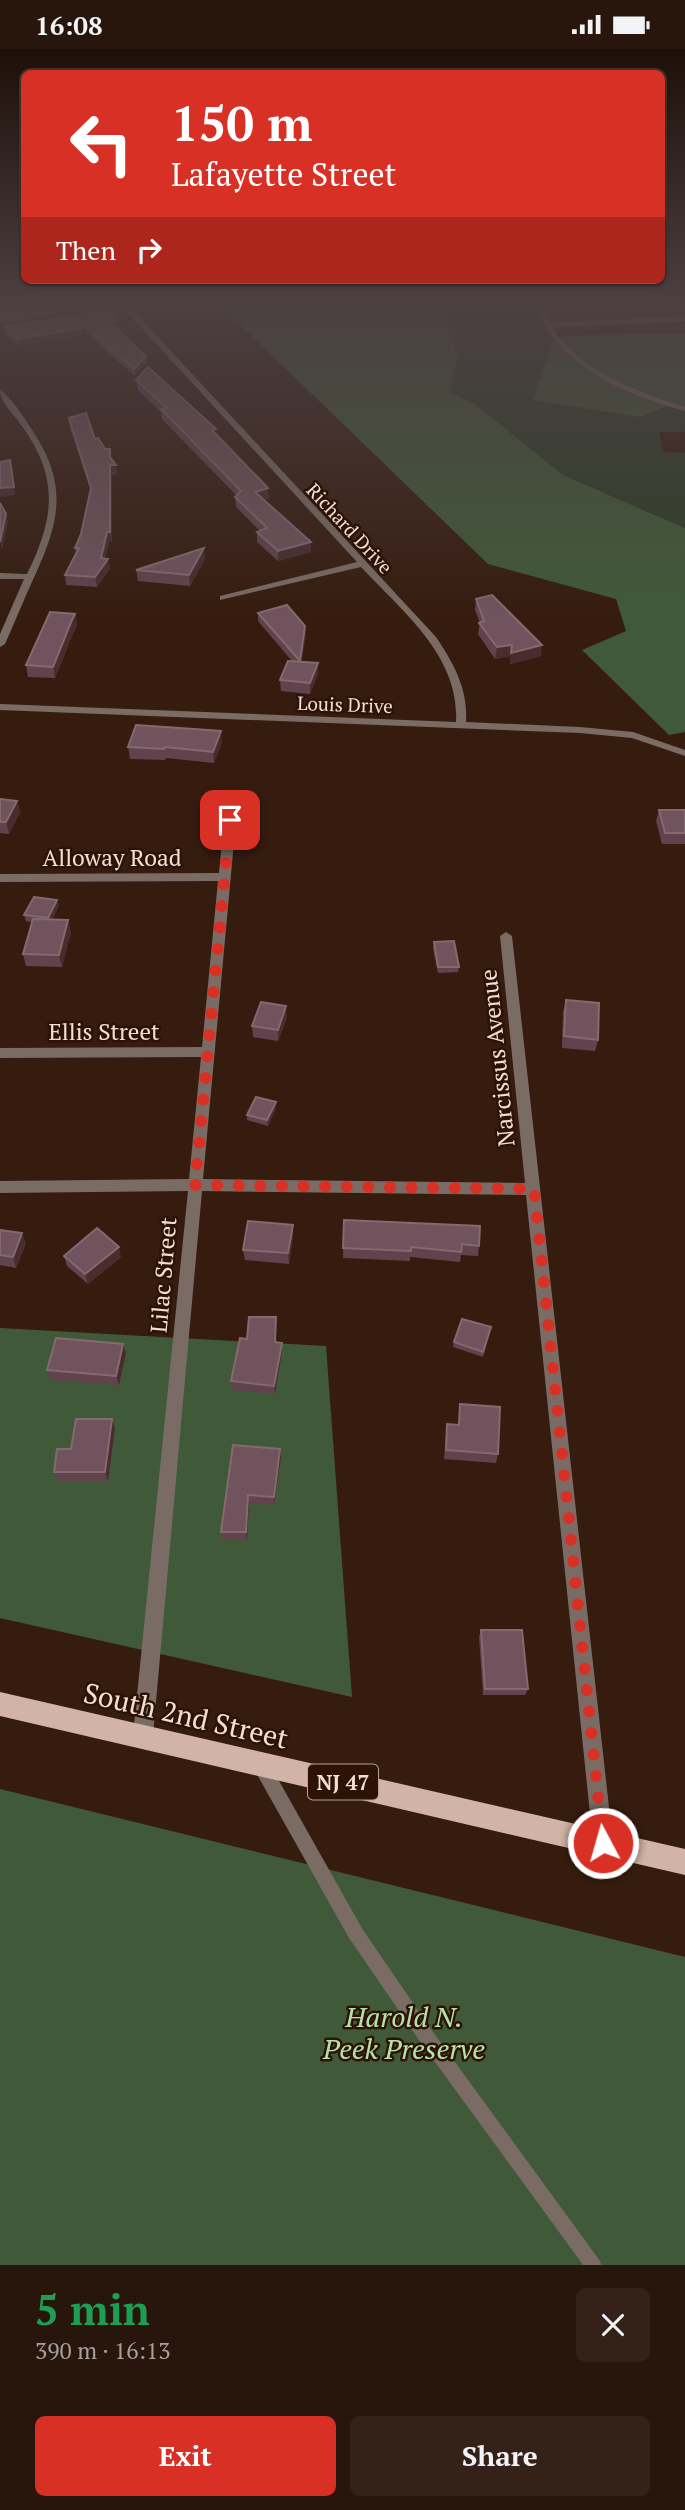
<!DOCTYPE html>
<html lang="en">
<head>
<meta charset="utf-8">
<style>
  :root { --surface:#28150b; --page:#342219; --text:#f1f3f6; --muted:#a59f9d; --line:#44342c; --accent:#d93025 }
  body { margin:0; font-family:"PT Serif",serif; background:var(--page); color:var(--text); height:100vh; display:flex; flex-direction:column; font-size:26px; white-space:nowrap }
  * { box-sizing:border-box; margin:0 }
  p { font-size:23px; color:var(--muted) }
  .icon { flex:none; width:38px; height:38px; fill:none; stroke:currentColor; stroke-width:2; stroke-linecap:round; stroke-linejoin:round }
  .map { position:relative; height:2216px; overflow:hidden }
  .side { display:flex; flex-direction:column; background:var(--surface); flex:1 }
  .side>* { flex:none }
  .banner { position:absolute; left:21px; top:21px; width:644px; height:214px; border-radius:10px; box-shadow:0 2px 5px #0004,0 0 0 2px var(--line); background:#d93025; color:#fff; overflow:hidden }
  .pin { position:absolute; display:grid; place-items:center; width:60px; height:60px; color:#fff; margin:-30px; border-radius:14px; box-shadow:0 4px 10px #0006 }
  .me { position:absolute; width:77px; margin:-38px; rotate:354deg; stroke-linejoin:round; filter:drop-shadow(0 0 5px #0008) }
  .turn { display:flex; align-items:center; gap:24px; height:147px; padding:0 35px; font-size:32px }
  .turn .icon { width:91px; height:91px; stroke-width:2.5 }
  .turn b { display:block; font-size:49px; line-height:60px }
  .then { display:flex; align-items:center; height:66px; padding:0 35px; background:#0003; gap:14px; font-size:26px }
  .round { display:grid; place-items:center; flex:none; width:74px; height:74px; border-radius:10px; background:var(--page) }
  .head { display:flex; align-items:center; justify-content:space-between; height:119px; padding:0 35px }
  h1 { font-size:42px; font-weight:700; line-height:52px; color:#1e9e55 }
  .button { display:flex; gap:14px; margin-top:auto; padding:14px 35px }
  .button a { flex:1; height:80px; border-radius:10px; background:var(--accent); color:#fff; font-size:28px; font-weight:700; line-height:80px; text-align:center }
  .button a+a { background:var(--page); color:var(--text) }
  .status { display:flex; justify-content:space-between; align-items:center; height:49px; padding:0 35px; background:var(--surface); direction:ltr }
  .status svg { height:19px; fill:currentColor }
  .map>svg:first-child { display:block }
  .green { fill:#2d3f28 }
  .forest { fill:#405a39 }
  .lines { fill:none; stroke-linecap:round; stroke-linejoin:round }
  .lane-far1 { stroke:#7a6c64; stroke-width:5 }
  .lane { stroke:#7a6c64; stroke-width:16 }
  .street { fill:#7a6c64; fill-rule:evenodd }
  .primary { fill:#d1b4a5; fill-rule:evenodd }
  .wall { fill:#60434d }
  .shaded-wall { fill:#492c2e }
  .building { fill:#70535c; stroke:#84696f; stroke-width:2 }
  .route { stroke:#d93025; stroke-width:12; stroke-dasharray:0 21.6 }
  .labels { text-anchor:middle; dominant-baseline:central; stroke-width:5; stroke-linejoin:round; paint-order:stroke }
  .far-street-label { font-size:19px; fill:#f1ded6; stroke:#2c1306 }
  .shield { fill:#2c1306; stroke:#b6a198; stroke-width:2 }
  .shield-label { font-size:21px; font-weight:bold; fill:#f1ded6 }
  .street-label { font-size:23px; fill:#f1ded6; stroke:#2c1306 }
  .near-street-label { font-size:28px; fill:#f1ded6; stroke:#2c1306 }
  .near-park-label { font-size:28px; font-style:italic; fill:#b3e1a7; stroke:#2c1306 }
</style>
</head>
<body>
<div class="status"><b>16:08</b><svg viewBox="0 0 49 12"><path d="M0 12V9h3v3zM5 12V6h3v6zM10 12V3h3v9zM15 12V0h3v12zM26 1h20v11H26zM47 4h2v5h-2z"/></svg></div>
<div class="map">
<svg width="685" height="2216" viewBox="0 0 685 2216">
  <rect width="100%" height="100%" fill="#361c0f"/>
  <path class="green" d="M440,257h97l17,30 -20,64 136,5 15,3v24h-26l4,20 22,1v75l-122,-53 -88,-71 -27,-12 10,-37z"/>
  <g class="forest">
    <path d="M221,257h219l18,49 -9,37 26,12 88,71 122,53v204l-16,3 -87,-85 44,-19 -10,-32 -128,-35z"/>
    <path d="M685,284v75l-15,-3 -30,12 -107,-17 21,-64z"/>
    <path d="M0,1279l326,18 26,351 -352,-79z"/>
    <path d="M0,1740l685,168v308h-685z"/>
  </g>
  <g class="lines">
    <path class="lane-far1" d="M549,276l136,-6"/>
    <path class="lane" d="M262,1718l94,167 70,102 167,229"/>
    <g class="street">
      <path d="M122,257h30l-19,4 303,327c18,27 32,52 30,85l114,5 53,5 52,18v6l-53,-18 -52,-5 -580,-23v-6l456,18c4,-66 -54,-111 -95,-155l-141,33v-4l137,-34 -231,-251 -35,6 -3,-2 35,-7z"/>
      <path d="M535,257h6c6,9 10,20 16,29 30,39 83,58 128,72v4c-47,-13 -99,-33 -131,-72 -8,-10 -13,-22 -19,-33z"/>
      <path d="M0,341c12,8 22,25 30,37 41,59 29,97 1,157 -9,20 -17,40 -26,60l-5,3v-13l24,-55h-24v-6l27,1c29,-59 32,-98 -8,-152 -7,-10 -19,-20 -19,-32z"/>
      <path d="M230,768l6,3 -33,359 322,4 -25,-247 6,-4 6,4 101,907 -3,7 -7,3 -7,-3 -3,-7 -67,-648 -324,-4 -49,544 -3,7 -7,3 -7,-3 -3,-7 55,-544 -188,2v-12l189,-2 12,-122 -201,1v-10l202,-1 16,-166 -218,1v-8l219,-1 5,-53z"/>
    </g>
    <path class="primary" d="M0,1643l685,157v26l-685,-159z"/>
  </g>
  <g class="wall">
    <path d="M117,272l1,7 -1,1 29,27 1,7 -12,13 -48,-42 -67,12 -15,-12 -1,-7z"/>
    <path d="M136,331l80,55 53,63 -6,2 48,52 -33,9 -21,-19v-10l3,-1 -24,-24 -1,-10 1,-2 -74,-76 -1,-7 -23,-22z"/>
    <path d="M69,369l26,21 17,20 5,15 -5,1v67h-3l-4,16 5,10 -13,19 -31,-2 -1,-10 11,-21 -1,-6 6,-14 10,-43 -21,-63z"/>
    <path d="M205,510l-15,27 -52,-5 -2,-11z"/>
    <path d="M476,550l65,57 -31,8 1,-8 -16,3 -17,-25 2,-11 -5,-13z"/>
    <path d="M258,564l48,22 -5,27 17,12 -8,20 -29,-3 -1,-11 12,-19 -34,-40z"/>
    <path d="M75,565l2,11 -3,6 -19,47 -27,-1 -2,-12z"/>
    <path d="M222,693l-8,21 -48,-5 -1,2 -35,-1 -2,-12z"/>
    <path d="M0,750l17,2 3,11 -11,22 -9,-1z"/>
    <path d="M659,761h26v34h-23l-6,-23z"/>
    <path d="M59,856l-7,15 19,12 -9,35 -36,-1 -3,-12 9,-32 -6,-1 -2,-6z"/>
    <path d="M434,893l25,25 -1,5 -20,1 -5,-25z"/>
    <path d="M566,951l32,40 -3,11 -33,-3 1,-36z"/>
    <path d="M287,969l-9,23 -25,-4 -1,-11z"/>
    <path d="M276,1053v6l-8,18 -21,-6v-5z"/>
    <path d="M344,1171l135,26 -1,10 -17,-1 -1,7 -50,-5v4l-67,-3z"/>
    <path d="M0,1181l26,13 -10,25 -16,-3z"/>
    <path d="M293,1186l-4,29 -44,-4 -2,-10z"/>
    <path d="M64,1207l57,1 -33,27 -21,-18z"/>
    <path d="M276,1268v25l6,10 -7,42 -43,-4 -1,-9 16,-42z"/>
    <path d="M491,1278l-8,30 -30,-10 1,-5z"/>
    <path d="M126,1304l-7,32 -68,-5 -4,-10z"/>
    <path d="M460,1355l38,50 -2,9 -52,-4 3,-35 11,1z"/>
    <path d="M115,1379l-7,53h-51l-3,-9 17,-23z"/>
    <path d="M280,1400l1,8 -7,48 -25,-2 -2,37h-25l-1,-8z"/>
    <path d="M481,1581l47,59 -3,6h-42l-4,-58z"/>
  </g>
  <g class="shaded-wall">
    <path d="M89,257h7l1,4 -97,17v-5z"/>
    <path d="M117,272l1,7 -7,2 -1,-7z"/>
    <path d="M86,278l1,7 -67,12 -2,-7z"/>
    <path d="M146,307l1,7 -12,13 -1,-7z"/>
    <path d="M110,400l2,9 4,7 1,9 -5,1v67h-3l-6,24 5,-7 2,9 -13,19 -2,-10 6,-19 9,-93z"/>
    <path d="M10,411l5,35 -15,2v-9z"/>
    <path d="M268,439l1,10 -14,4v-10z"/>
    <path d="M6,465l2,8 -6,28 -2,-8z"/>
    <path d="M311,493v10l-33,9v-10z"/>
    <path d="M204,499l1,11 -15,27 -1,-11z"/>
    <path d="M75,565l2,11 -3,6 -19,47 -2,-11 19,-47z"/>
    <path d="M305,577l1,9 -6,35v-9z"/>
    <path d="M512,596l-1,11 -16,3 2,-12z"/>
    <path d="M542,596l-1,11 -31,8 1,-11z"/>
    <path d="M318,614v11l-8,20v-11z"/>
    <path d="M221,682l1,11 -8,21 -1,-11z"/>
    <path d="M17,752l3,11 -11,22 -3,-12z"/>
    <path d="M57,851l2,5 -9,19 -2,-6z"/>
    <path d="M68,871l3,12 -9,35 -3,-12z"/>
    <path d="M286,957l1,12 -9,23v-11z"/>
    <path d="M276,1053v6l-8,18 -1,-6z"/>
    <path d="M293,1176v10l-4,29 -1,-11z"/>
    <path d="M22,1184l4,10 -10,25 -3,-11z"/>
    <path d="M119,1198l2,10 -33,27 -3,-10z"/>
    <path d="M282,1294v9l-7,42 -1,-8z"/>
    <path d="M123,1295l3,9 -7,32 -3,-9z"/>
    <path d="M112,1370l3,9 -7,53 -3,-9z"/>
    <path d="M280,1400l1,8 -7,48v-8z"/>
    <path d="M248,1446l1,8 -2,37 -1,-8z"/>
  </g>
  <g class="building">
    <path d="M0,257h89l-89,16z"/>
    <path d="M105,262l12,10 -7,2 36,33 -12,13 -48,-42 -68,12 -14,-12z"/>
    <path d="M148,318l68,62 -4,1 56,58 -13,4 56,50 -33,9 -21,-19 10,-4 -32,-31 6,-6 -80,-82 6,-1 -31,-28z"/>
    <path d="M86,364l9,26 3,-1 7,11h5v8l6,8h-6v67h-3l-6,26 7,1 -13,18 -30,-2 14,-27h-4l6,-14 10,-46 -22,-70z"/>
    <path d="M10,411l4,27 -14,1v-26z"/>
    <path d="M0,454l6,11 -6,28z"/>
    <path d="M204,499l-15,27 -53,-5z"/>
    <path d="M492,546l50,50 -31,8 1,-8 -15,2 -18,-24 5,-2 -8,-22z"/>
    <path d="M287,556l18,21 -5,35 -42,-48z"/>
    <path d="M50,563l25,2 -3,6 -19,47 -27,-2z"/>
    <path d="M288,612l30,2 -8,20 -30,-3z"/>
    <path d="M136,676l85,6 -8,21 -48,-5 -1,2 -36,-2z"/>
    <path d="M0,750l17,2 -11,21h-6z"/>
    <path d="M659,761h26v23h-20z"/>
    <path d="M34,848l23,3 -9,18 -24,-3z"/>
    <path d="M33,870l35,1 -9,35 -36,-1z"/>
    <path d="M454,892l5,26h-21l-4,-25z"/>
    <path d="M566,951l33,3 -1,37 -34,-4z"/>
    <path d="M261,953l25,4 -8,24 -26,-4z"/>
    <path d="M256,1048l20,5 -9,18 -20,-5z"/>
    <path d="M344,1171l136,6 -1,20 -17,-2 -1,8 -50,-5v4l-68,-3z"/>
    <path d="M248,1172l45,4 -5,28 -45,-3z"/>
    <path d="M97,1179l22,19 -34,27 -21,-18z"/>
    <path d="M0,1181l22,3 -9,24 -13,-2z"/>
    <path d="M249,1268h27l-1,25 7,1 -8,43 -43,-5 9,-43 7,1z"/>
    <path d="M462,1270l29,8 -8,25 -29,-10z"/>
    <path d="M56,1289l67,6 -7,32 -69,-6z"/>
    <path d="M460,1355l40,3 -2,47 -52,-4 1,-26 12,1z"/>
    <path d="M76,1370h36l-7,53h-51l3,-23h14z"/>
    <path d="M233,1396l47,4 -6,48 -26,-2 -2,37h-25z"/>
    <path d="M481,1581h41l6,59h-43z"/>
  </g>
  <linearGradient id="sky" x2="0" y2="1"><stop stop-color="#1e0f08"/><stop offset="0.45" stop-color="#4c4042"/><stop offset="1" stop-color="#4c4042" stop-opacity="0"/></linearGradient>
  <rect width="685" height="567" fill="url(#sky)"/>
  <g class="lines">
    <path class="route" d="M230,771l-35,365 339,4 69,654"/>
  </g>
  <g class="labels">
    <g class="far-street-label">
      <text transform="translate(350 479) rotate(47)">Richard Drive</text>
      <text transform="translate(345 655) rotate(2)">Louis Drive</text>
    </g>
    <rect class="shield" x="308" y="1715.5" width="70" height="35" rx="5"/>
    <g class="shield-label">
      <text x="343" y="1733">NJ 47</text>
    </g>
    <g class="street-label">
      <text x="112" y="808">Alloway Road</text>
      <text x="104" y="982">Ellis Street</text>
      <text transform="translate(497 1009) rotate(-96)">Narcissus Avenue</text>
      <text transform="translate(163 1226) rotate(-85)">Lilac Street</text>
    </g>
    <g class="near-street-label">
      <text transform="translate(186 1666) rotate(13)">South 2nd Street</text>
    </g>
    <g class="near-park-label">
      <text x="404" y="1967">Harold N.<tspan x="404" dy="32">Peek Preserve</tspan></text>
    </g>
  </g>
</svg>
<div class="pin" style="left:230px;top:771px;background:#d93025"><svg class="icon" aria-label="arrive" viewBox="0 0 24 24"><path d="M6 21V4h12l-3 4 3 4H6"/></svg></div>
<svg class="me" style="left:603px;top:1794px" viewBox="-20 -20 40 40"><circle r="17" fill="#d93025" stroke="#fff" stroke-width="3"/><path d="M0-11L8 9 0 5-8 9z" fill="#fff"/></svg>
<div class="banner">
<div class="turn"><svg class="icon" aria-label="left" viewBox="0 0 24 24"><path d="M17 20v-9H6M10 6l-5 5 5 5"/></svg><div><b>150 m</b>Lafayette Street</div></div>
<div class="then">Then<svg class="icon" aria-label="right" viewBox="0 0 24 24"><path d="M7 20v-9h11M14 6l5 5-5 5"/></svg></div>
</div>
</div>
<section class="side">
<div class="head"><div><h1>5 min</h1><p>390 m · 16:13</p></div><a class="round"><svg class="icon" aria-label="close" viewBox="0 0 24 24"><path d="M6 6l12 12M18 6L6 18"/></svg></a></div>
<div class="button"><a>Exit</a><a>Share</a></div>
</section>
</body>
</html>
